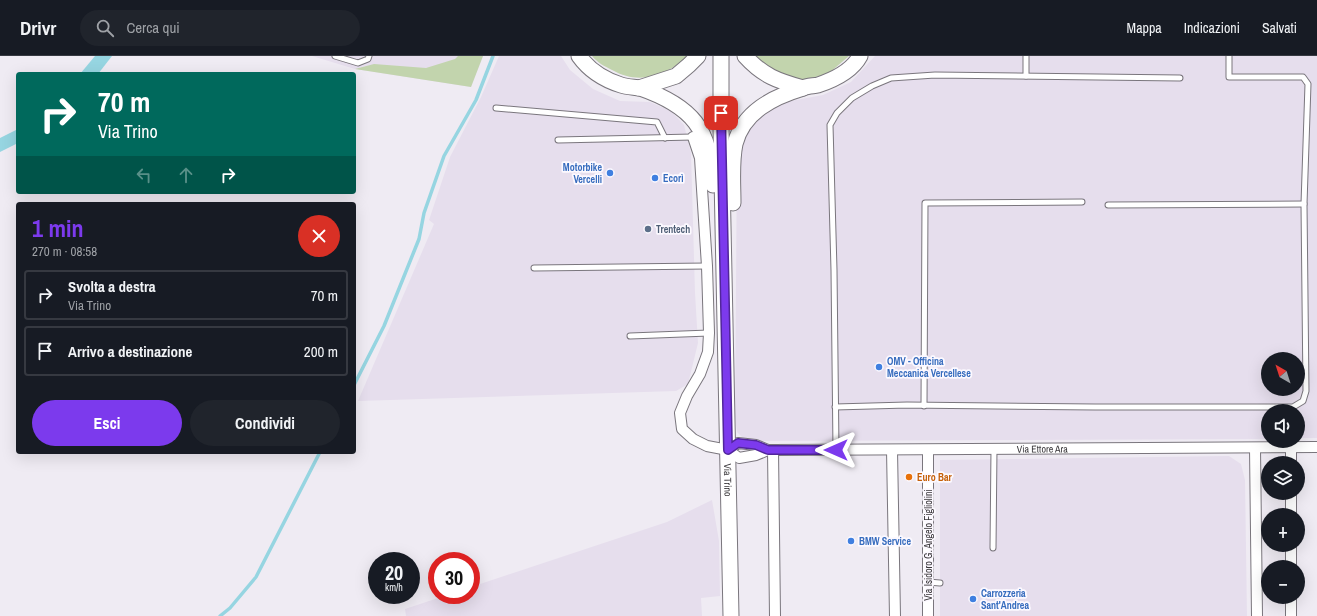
<!DOCTYPE html>
<html lang="it">
<head>
<meta charset="utf-8">
<style>
  :root { --surface:#171b24; --page:#20242c; --text:#f1f3f6; --muted:#9ea1a6; --line:#363941; --accent:#7c3aed }
  body { margin:0; font-family:"Archivo Narrow",sans-serif; background:var(--page); color:var(--text); height:100vh; display:flex; flex-direction:column; font-size:15px; white-space:nowrap }
  * { box-sizing:border-box; margin:0 }
  p { font-size:13px; color:var(--muted) }
  .icon { flex:none; width:22px; height:22px; fill:none; stroke:currentColor; stroke-width:2; stroke-linecap:round; stroke-linejoin:round }
  .map { position:relative; flex:1; overflow:hidden }
  .side { position:absolute; left:16px; top:146px; width:340px; height:252px; display:flex; flex-direction:column; background:var(--surface); border-radius:4px; box-shadow:0 4px 16px #0002 }
  .side>* { flex:none }
  .guide { position:absolute; left:16px; top:16px; width:340px; height:122px; border-radius:4px; box-shadow:0 4px 16px #0002; background:#00695c; color:#fff; overflow:hidden }
  .needle { width:26px; rotate:321deg }
  .fabs { position:absolute; left:1261px; top:296px; display:grid; gap:8px }
  .fabs a { display:grid; place-items:center; width:44px; height:44px; border-radius:50%; background:var(--surface); box-shadow:0 4px 16px #0002; font-size:20px }
  .speed { position:absolute; left:368px; top:496px; display:flex; gap:8px; font-size:20px; font-weight:700; text-align:center }
  .speed>* { display:grid; place-content:center; width:52px; height:52px; border-radius:50%; background:var(--surface); box-shadow:0 4px 16px #0002; line-height:1 }
  .speed small { font-size:10px; font-weight:400 }
  .speed .limit { border:6px solid #d22; background:#fff; color:#111 }
  .pin { position:absolute; display:grid; place-items:center; width:34px; height:34px; color:#fff; margin:-17px; border-radius:8px; box-shadow:0 2px 6px #0006 }
  .me { position:absolute; width:44px; margin:-22px; rotate:270deg; stroke-linejoin:round; filter:drop-shadow(0 0 3px #0008) }
  .turn { display:flex; align-items:center; gap:14px; height:84px; padding:0 16px; font-size:18px }
  .turn .icon { width:52px; height:52px; stroke-width:2.5 }
  .turn b { display:block; font-size:28px; line-height:34px }
  .lanes { display:flex; align-items:center; height:38px; padding:0 16px; background:#0003; justify-content:center; gap:20px; direction:ltr }
  .lanes .off { opacity:.35 }
  .round { display:grid; place-items:center; flex:none; width:42px; height:42px; border-radius:21px; background:var(--page) }
  .summary { display:flex; align-items:center; justify-content:space-between; height:68px; padding:0 16px }
  h1 { font-size:24px; font-weight:700; line-height:30px; color:var(--accent) }
  .action { display:flex; gap:8px; margin-top:auto; padding:8px 16px }
  .action a { flex:1; height:46px; border-radius:24px; background:var(--accent); color:#fff; font-size:16px; font-weight:700; line-height:46px; text-align:center }
  .action a+a { background:var(--page); color:var(--text) }
  ul { padding:0; list-style:none }
  li { display:flex; align-items:center; gap:12px; height:50px; margin:0 8px 6px; padding:0 8px; border:2px solid var(--line); border-radius:4px }
  li div { flex:1 }
  li b { display:block; font-size:15px }
  li em { font-style:normal }
  header { display:flex; align-items:center; gap:24px; box-sizing:border-box; height:56px; padding:0 20px; background:var(--surface); border-bottom:1px solid var(--line) }
  header strong { font-size:19px }
  nav { display:flex; gap:22px; margin-inline-start:auto; font-size:14px }
  .search { width:280px; height:36px; background:var(--page); display:flex; align-items:center; gap:10px; box-sizing:border-box; padding:0 14px; border-radius:22px; color:var(--muted); font-size:15px }
  .map>svg:first-child { display:block }
  .built { fill:#e6deed; fill-rule:evenodd }
  .green { fill:#c2d4ad }
  .water { fill:#96d5e1 }
  .lines { fill:none; stroke-linecap:round; stroke-linejoin:round }
  .stream { stroke:#96d5e1; stroke-width:3.5 }
  .service-casing { stroke:#7a767d; stroke-width:7 }
  .minor-casing { stroke:#7a767d; stroke-width:12 }
  .primary-casing { stroke:#7a767d; stroke-width:17 }
  .service { stroke:#fff; stroke-width:5 }
  .minor { stroke:#fff; stroke-width:10 }
  .primary { stroke:#fff; stroke-width:15 }
  .route-casing { stroke:#51269a; stroke-width:10 }
  .route { stroke:#7c3aed; stroke-width:7 }
  .shop-dot { fill:#3f7fe0; stroke:#fcf9ff; stroke-width:1.5 }
  .service-dot { fill:#5c6f8a; stroke:#fcf9ff; stroke-width:1.5 }
  .food-dot { fill:#e8710a; stroke:#fcf9ff; stroke-width:1.5 }
  .labels { text-anchor:middle; dominant-baseline:central; stroke-width:3.5; stroke-linejoin:round; paint-order:stroke }
  .shop-label { font-size:10px; font-weight:bold; fill:#366cbe; stroke:#fcf9ff; text-anchor:start }
  .service-label { font-size:10px; font-weight:bold; fill:#4e5e75; stroke:#fcf9ff; text-anchor:start }
  .street-label { font-size:10px; fill:#383639; stroke:#fcf9ff }
  .food-label { font-size:10px; font-weight:bold; fill:#c56008; stroke:#fcf9ff; text-anchor:start }
</style>
</head>
<body>
<header>
<strong>Drivr</strong>
<div class="search"><svg class="icon" aria-label="search" viewBox="0 0 24 24"><circle cx="10" cy="10" r="6"/><path d="M15 15l6 6"/></svg>Cerca qui</div>
<nav><a>Mappa</a><a>Indicazioni</a><a>Salvati</a></nav>
</header>
<div class="map">
<svg width="1317" height="560" viewBox="0 0 1317 560">
  <rect width="100%" height="100%" fill="#efebf3"/>
  <g class="built">
    <path d="M312,0h171l-12,31 -116,-18z"/>
    <path d="M499,0h62l9,14 23,19 27,12 30,1 21,9 13,14 7,28 4,140 3,50 -10,41 -12,7 -318,10 76,-177 -5,-4 21,-63 31,-60z"/>
    <path d="M875,0h442v382h-19v-27h-30v28l-509,2 -16,-3 -6,-6 -2,-14 2,-266 9,-20 14,-16 19,-13 44,-8 28,-13zM1268,303h30v30h-30z"/>
    <path d="M1229,400l12,8 4,16 2,136h-307v-156z"/>
    <path d="M712,444l7,41 1,55 -19,2 1,18h-296l-1,-7 42,-14h24v-8l196,-65z"/>
  </g>
  <g class="green">
    <path d="M458,0h25l-12,31 -116,-18 19,-5 52,4 29,-9z"/>
    <path d="M592,0h97c-23,19 -49,30 -77,14 -8,-4 -14,-7 -20,-14z"/>
    <path d="M755,0h94l-21,18 -21,5h-14l-24,-8z"/>
  </g>
  <g class="water">
    <path d="M95,0h17l-14,18h-18z"/>
    <path d="M18,73v14l-18,9v-14z"/>
  </g>
  <g class="lines">
    <g class="stream">
      <path d="M354,329l30,-59 35,-87 5,-26 20,-57 32,-56 17,-44"/>
      <path d="M220,560l10,-8 26,-31 64,-125"/>
    </g>
    <defs>
      <g id="service">
        <path d="M335,0l23,7 10,-4 1,-3"/>
        <path d="M1026,20v-20"/>
        <path d="M496,52l161,14 8,16"/>
        <path d="M558,84l135,-3"/>
        <path d="M1108,149l196,-1"/>
        <path d="M534,212l173,-2"/>
        <path d="M630,280l79,-3"/>
        <path d="M924,350l1,-203 157,-1"/>
        <path d="M835,351l72,-2 188,2h198l10,-6 3,-10 -2,-187 4,-120 -5,-7h-74v-21"/>
        <path d="M836,394l-2,-180 -4,-145 7,-12 15,-15 20,-12 19,-8 44,-3 245,3"/>
        <path d="M993,492l1,-99"/>
        <path d="M928,526l12,1"/>
      </g>
      <g id="minor">
        <path id="s1" d="M693,81l7,21 7,108 2,67 -1,19 -8,22 -13,22 -7,17 2,16 11,10 14,7 21,4 11,8 17,-3 12,-5h5l544,-3"/>
        <path d="M1255,392l2,168"/>
        <path d="M1291,392v15"/>
        <path d="M728,394l10,-7 18,2 12,5"/>
        <path d="M773,394l2,166"/>
        <path d="M892,394l3,166"/>
        <path d="M928,394v166"/>
        <path d="M1291,437v22"/>
        <path d="M1291,489v22"/>
        <path d="M1291,541v19"/>
      </g>
      <g id="primary">
        <path d="M579,0c10,14 26,24 42,29 6,2 13,2 19,3 52,18 71,41 73,97"/>
        <path id="s2" d="M721,0v72l10,488"/>
        <path d="M745,0c18,20 33,25 58,32"/>
        <path d="M639,32l37,-12 13,-11 9,-9"/>
        <path d="M733,147c0,-19 -2,-40 2,-59 8,-32 38,-47 68,-56 4,-2 10,-2 15,-3 15,-5 34,-14 42,-29"/>
      </g>
    </defs>
    <use href="#service" class="service-casing"/>
    <use href="#minor" class="minor-casing"/>
    <use href="#primary" class="primary-casing"/>
    <use href="#service" class="service"/>
    <use href="#minor" class="minor"/>
    <use href="#primary" class="primary"/>
  </g>
  <g class="lines">
    <defs>
      <path id="route" d="M721,57l7,337 10,-7 18,2 12,5h68"/>
    </defs>
    <use href="#route" class="route-casing"/>
    <use href="#route" class="route"/>
  </g>
  <g class="shop-dot">
    <circle cx="610" cy="117" r="4"/>
    <circle cx="655" cy="122" r="4"/>
    <circle cx="879" cy="311" r="4"/>
    <circle cx="851" cy="485" r="4"/>
    <circle cx="973" cy="543" r="4"/>
  </g>
  <circle class="service-dot" cx="648" cy="173" r="4"/>
  <circle class="food-dot" cx="909" cy="421" r="4"/>
  <g class="labels">
    <g class="shop-label">
      <text x="602" y="111" text-anchor="end">Motorbike<tspan x="602" dy="12">Vercelli</tspan></text>
      <text x="663" y="122">Ecorì</text>
      <text x="887" y="305">OMV - Officina<tspan x="887" dy="12">Meccanica Vercellese</tspan></text>
      <text x="859" y="485">BMW Service</text>
      <text x="981" y="537">Carrozzeria<tspan x="981" dy="12">Sant'Andrea</tspan></text>
    </g>
    <g class="service-label">
      <text x="656" y="173">Trentech</text>
    </g>
    <g class="street-label">
      <text stroke="none"><textPath href="#s1" startOffset="670">Via Ettore Ara</textPath></text>
      <text stroke="none"><textPath href="#s2" startOffset="424">Via Trino</textPath></text>
      <text transform="translate(928 489) rotate(-90)">Via Isidoro G. Angelo Figliolini</text>
    </g>
    <g class="food-label">
      <text x="917" y="421">Euro Bar</text>
    </g>
  </g>
</svg>
<div class="fabs">
<a><svg class="needle" viewBox="-14 -14 28 28"><path d="M0-13l5 13h-10z" fill="#e53935"/><path d="M0 13l5-13h-10z" fill="#9ea1a6"/></svg></a>
<a><svg class="icon" aria-label="sound" viewBox="0 0 24 24"><path d="M4 9h4l5-4v14l-5-4H4zM17 9q2 3 0 6"/></svg></a>
<a><svg class="icon" aria-label="layers" viewBox="0 0 24 24"><path d="M12 4l9 5-9 5-9-5zM3 14l9 5 9-5"/></svg></a>
<a>+</a>
<a>−</a>
</div>
<div class="speed"><div>20<small>km/h</small></div><div class="limit">30</div></div>
<div class="pin" style="left:721px;top:57px;background:#d93025"><svg class="icon" aria-label="arrive" viewBox="0 0 24 24"><path d="M6 21V4h12l-3 4 3 4H6"/></svg></div>
<svg class="me" style="left:836px;top:394px" viewBox="-20 -20 40 40"><path d="M0-17L14 15 0 8-14 15z" fill="#7c3aed" stroke="#fff" stroke-width="4"/></svg>
<div class="guide">
<div class="turn"><svg class="icon" aria-label="right" viewBox="0 0 24 24"><path d="M7 20v-9h11M14 6l5 5-5 5"/></svg><div><b>70 m</b>Via Trino</div></div>
<div class="lanes"><svg class="icon off" aria-label="left" viewBox="0 0 24 24"><path d="M17 20v-9H6M10 6l-5 5 5 5"/></svg><svg class="icon off" aria-label="ahead" viewBox="0 0 24 24"><path d="M12 20V5M6 11l6-6 6 6"/></svg><svg class="icon" aria-label="right" viewBox="0 0 24 24"><path d="M7 20v-9h11M14 6l5 5-5 5"/></svg></div>
</div>
<section class="side">
<div class="summary"><div><h1>1 min</h1><p>270 m · 08:58</p></div><a class="round" style="background:#d93025;color:#fff"><svg class="icon" aria-label="close" viewBox="0 0 24 24"><path d="M6 6l12 12M18 6L6 18"/></svg></a></div>
<ul>
<li><svg class="icon" aria-label="right" viewBox="0 0 24 24"><path d="M7 20v-9h11M14 6l5 5-5 5"/></svg><div><b>Svolta a destra</b><p>Via Trino</p></div><em>70 m</em></li>
<li><svg class="icon" aria-label="arrive" viewBox="0 0 24 24"><path d="M6 21V4h12l-3 4 3 4H6"/></svg><div><b>Arrivo a destinazione</b></div><em>200 m</em></li>
</ul>
<div class="action"><a>Esci</a><a>Condividi</a></div>
</section>
</div>
</body>
</html>
